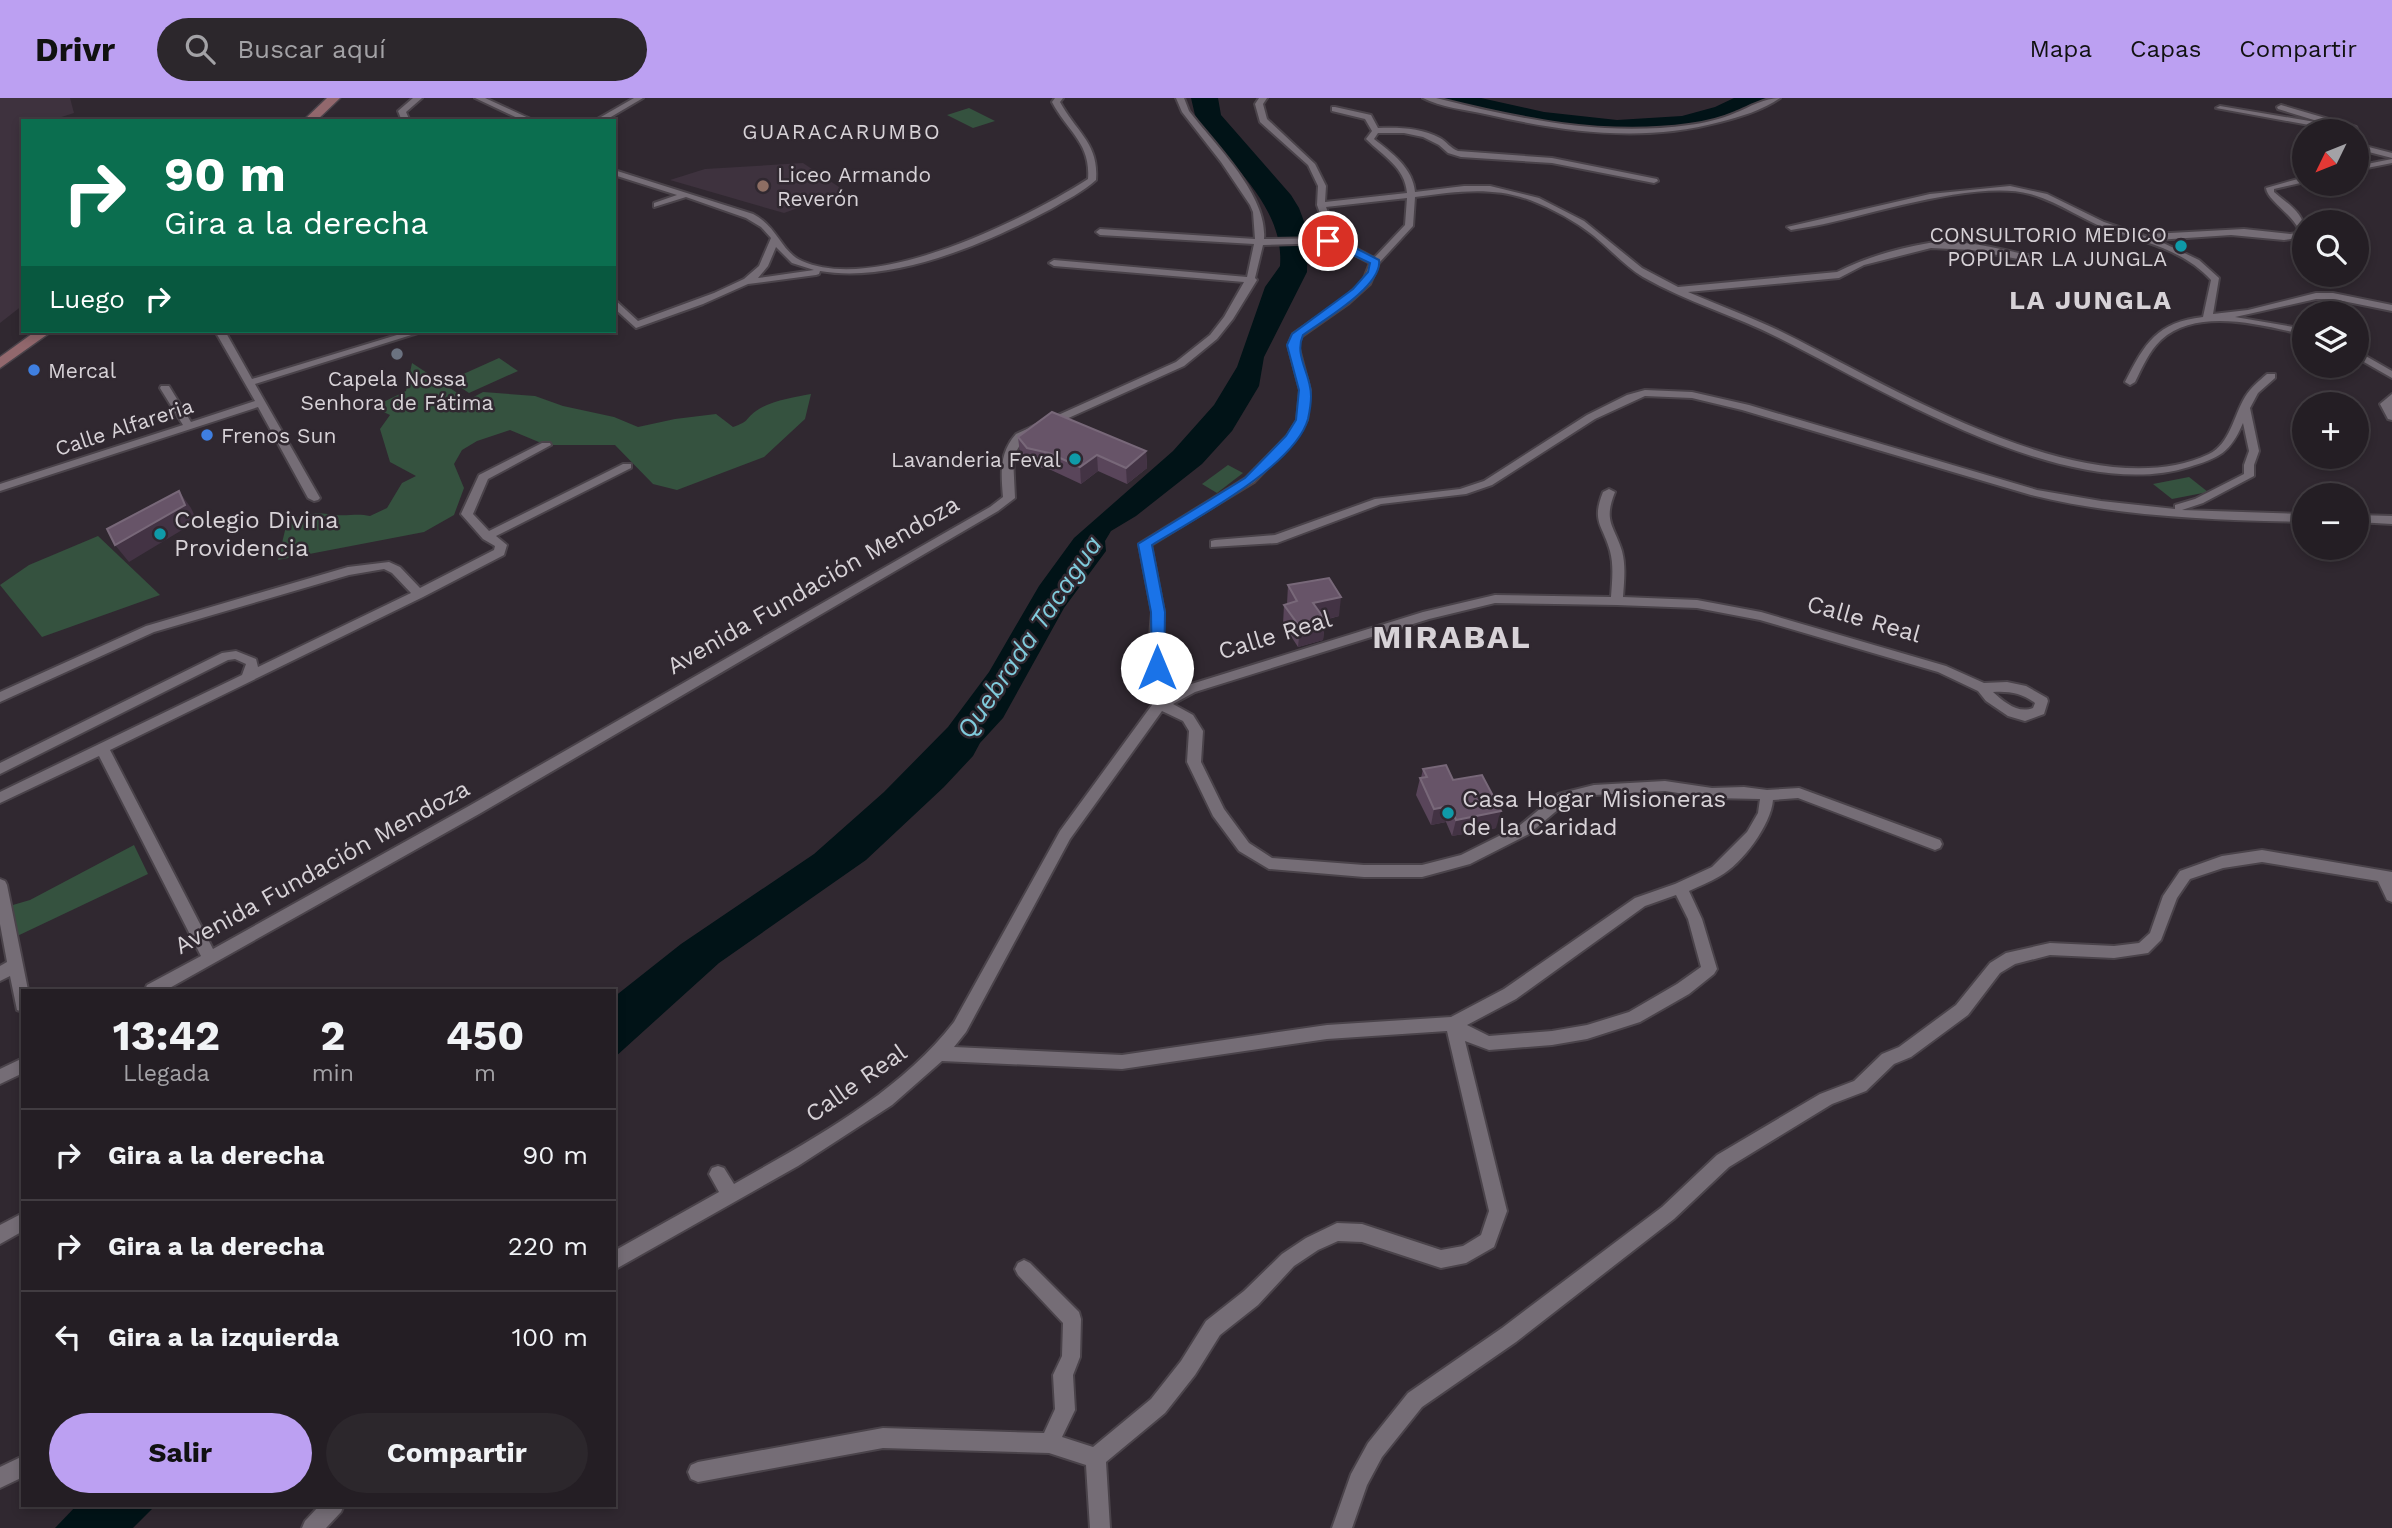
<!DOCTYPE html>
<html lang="es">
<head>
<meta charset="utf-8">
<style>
  :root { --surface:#241e24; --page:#2c272c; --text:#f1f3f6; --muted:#a3a2a6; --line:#413c41; --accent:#bca0f2 }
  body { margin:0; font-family:"Work Sans",sans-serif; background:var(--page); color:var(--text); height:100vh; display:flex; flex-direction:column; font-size:26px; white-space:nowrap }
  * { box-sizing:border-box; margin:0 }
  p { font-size:23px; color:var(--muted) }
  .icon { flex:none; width:38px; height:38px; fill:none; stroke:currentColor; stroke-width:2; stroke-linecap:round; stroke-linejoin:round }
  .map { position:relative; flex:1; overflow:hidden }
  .side { position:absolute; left:21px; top:891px; width:595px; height:518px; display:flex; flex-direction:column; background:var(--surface); border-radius:0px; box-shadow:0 4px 10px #0003,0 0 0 2px var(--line) }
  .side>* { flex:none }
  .top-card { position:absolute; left:21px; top:21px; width:595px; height:214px; border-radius:0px; box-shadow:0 4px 10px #0003,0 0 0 2px var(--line); background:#0b6e4f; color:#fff; overflow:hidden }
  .needle { width:46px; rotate:227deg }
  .controls { position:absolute; left:2292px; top:21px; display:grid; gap:14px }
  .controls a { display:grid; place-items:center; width:77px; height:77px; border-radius:50%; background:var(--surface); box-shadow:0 4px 10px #0003,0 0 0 2px var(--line); font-size:35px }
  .pin { position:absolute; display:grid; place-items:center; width:60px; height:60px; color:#fff; margin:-30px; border:4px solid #fff; border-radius:50%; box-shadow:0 2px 7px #0007 }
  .me { position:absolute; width:77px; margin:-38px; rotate:0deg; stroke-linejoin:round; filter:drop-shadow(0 0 5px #0008) }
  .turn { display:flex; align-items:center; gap:24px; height:147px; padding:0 28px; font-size:32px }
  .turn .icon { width:91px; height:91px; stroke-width:2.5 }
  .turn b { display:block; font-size:49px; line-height:60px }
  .then { display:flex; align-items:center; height:66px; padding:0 28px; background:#0003; gap:14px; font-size:26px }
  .eta { display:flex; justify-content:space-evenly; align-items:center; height:119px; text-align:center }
  .eta b { font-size:42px; font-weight:700; line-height:49px }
  .button { display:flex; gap:14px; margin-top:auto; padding:14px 28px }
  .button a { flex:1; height:80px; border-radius:42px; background:var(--accent); color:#111; font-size:28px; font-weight:700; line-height:80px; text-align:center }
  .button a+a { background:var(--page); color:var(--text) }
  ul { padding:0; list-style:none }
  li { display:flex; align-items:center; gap:21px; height:91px; padding:0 28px; border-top:2px solid var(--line) }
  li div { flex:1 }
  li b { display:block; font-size:26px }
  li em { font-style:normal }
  header { display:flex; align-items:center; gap:42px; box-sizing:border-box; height:98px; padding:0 35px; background:var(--accent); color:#111 }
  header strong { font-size:33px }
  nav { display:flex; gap:38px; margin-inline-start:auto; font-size:24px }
  .search { width:490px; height:63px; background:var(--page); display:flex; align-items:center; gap:18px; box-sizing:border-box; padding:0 24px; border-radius:38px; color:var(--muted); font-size:26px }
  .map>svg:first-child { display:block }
  .built { fill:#3e323e }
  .green { fill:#35523f }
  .water { fill:#011317 }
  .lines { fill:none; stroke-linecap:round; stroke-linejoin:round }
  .minor-casing { stroke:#4a434a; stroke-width:4 }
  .secondary-casing { stroke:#4a434a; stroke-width:3 }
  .minor { fill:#756d76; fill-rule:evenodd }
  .secondary { fill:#92686d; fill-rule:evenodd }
  .wall { fill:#59455a }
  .shaded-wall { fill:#433344 }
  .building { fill:#675468; stroke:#786879; stroke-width:2 }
  .route { fill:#1a73e8; stroke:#114b97; stroke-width:2 }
  .education-dot { fill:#8d6e63; stroke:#302830; stroke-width:2.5 }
  .culture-dot { fill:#0f9aa8; stroke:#302830; stroke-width:2.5 }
  .worship-dot { fill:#6b7280; stroke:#302830; stroke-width:2.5 }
  .shop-dot { fill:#3f7fe0; stroke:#302830; stroke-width:2.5 }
  .labels { text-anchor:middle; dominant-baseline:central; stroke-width:5; stroke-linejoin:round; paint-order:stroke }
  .far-neighbourhood-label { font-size:21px; letter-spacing:2px; fill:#d7d2d7; stroke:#302830 }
  .far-poi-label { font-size:21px; fill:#d7d2d7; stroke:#302830; text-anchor:start }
  .far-street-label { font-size:21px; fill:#d7d2d7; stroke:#302830 }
  .poi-label { font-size:24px; fill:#d7d2d7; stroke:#302830; text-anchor:start }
  .street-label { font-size:24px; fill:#d7d2d7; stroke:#302830 }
  .far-district-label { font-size:26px; font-weight:bold; letter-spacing:2px; fill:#d7d2d7; stroke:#302830 }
  .water-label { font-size:26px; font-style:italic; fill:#80cbdc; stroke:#302830 }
  .district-label { font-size:32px; font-weight:bold; letter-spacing:2px; fill:#d7d2d7; stroke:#302830 }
</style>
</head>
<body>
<header>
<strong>Drivr</strong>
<div class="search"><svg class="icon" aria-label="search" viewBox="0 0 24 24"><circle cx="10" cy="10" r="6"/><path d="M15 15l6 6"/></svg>Buscar aquí</div>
<nav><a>Mapa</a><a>Capas</a><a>Compartir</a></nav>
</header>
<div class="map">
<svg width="2392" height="1430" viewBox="0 0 2392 1430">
  <rect width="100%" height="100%" fill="#302830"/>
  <g class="built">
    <path d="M0,0h70l4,15 -25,8h-26v184l-23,18z"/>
    <path d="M803,65l42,28 -61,22 -114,-33 35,-11z"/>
  </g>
  <g class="green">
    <path d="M969,10l26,13 -22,7 -26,-13z"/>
    <path d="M499,260l19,13 -49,22 -19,-13z"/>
    <path d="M412,265l56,37 15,-8 52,4 28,10 51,11 24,10 37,-8 41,-5 17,13c17,-6 11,-7 23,-16 14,-10 38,-14 55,-17l-6,25 -41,38 -87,33 -24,-6 -38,-39h-69l-36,-15 -33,11 -15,9 -8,14 10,24 -10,27 -30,17 -146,28 9,-38c19,-9 29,-10 49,-7 13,1 22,-2 34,1l17,-8 15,-25 14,-7 -26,-14 -10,-33 10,-14 -17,-8 33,-16z"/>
    <path d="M1228,367l15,8 -26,20 -15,-9z"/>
    <path d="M2189,379l19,15 -36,7 -19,-15z"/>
    <path d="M98,438l62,59 -118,42 -42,-52 29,-20z"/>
    <path d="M134,747l14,29 -135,64 -7,-31 24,-7z"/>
  </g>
  <g class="water">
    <path d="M1191,0h27l3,17 70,80 8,13 9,24 -1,40 -43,85 -5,29 -27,45 -30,33 -66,52 -25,15 -6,10 1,10 -42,57 -61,110 -23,25 -7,13 -29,31 -78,73 -147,103 -105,95v-61l67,-53 133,-90 70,-62 64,-65 41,-55 50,-86 35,-48 99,-87 41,-46 23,-38 28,-80 15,-21c5,-62 -55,-104 -85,-151z"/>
    <path d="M1439,0h42l63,14 73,8 65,-4 33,-9 19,-9h32c-33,31 -136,37 -181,31 -49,-7 -98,-18 -146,-31z"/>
    <path d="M77,1407h79l-23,23h-78z"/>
  </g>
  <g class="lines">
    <defs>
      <g id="minor">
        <path d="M413,0h9l-16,14 4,9h-8l-4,-10z"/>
        <path d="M475,0h10l50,23h-11z"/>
        <path d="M634,0h9l-39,23h-10z"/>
        <path d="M1055,0h8l-3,4c16,30 39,41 36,78 -13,12 -30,20 -45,29 -64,34 -158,75 -231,62l-1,3 -3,1 -68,9 -45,20 -67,24 -22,-20v-9l24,22 76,-28 30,-14 15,-13 12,-28 -10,-11 -15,-9 -60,-21 -32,10v-4l23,-8 -63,-20v-5l139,44c25,13 28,38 49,47 74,33 224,-42 286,-82 3,-36 -21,-48 -36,-77zM776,149l16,16 22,7 -56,8 10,-12z"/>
        <path d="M1176,0h8l5,13c26,34 79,84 75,128l65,-1 -12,-33 1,-19 -10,-21 -48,-43 -5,-18 4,-6h8l-4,6 4,15 48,45 11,22 -1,16 82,-9c-2,-26 -24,-37 -41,-54l6,-8 -7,-12 -33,-8v-4h3l36,8 7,13c20,-1 44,0 62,10 7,4 10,10 18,13l94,7 105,21 1,2 -4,2 -102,-20 -91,-6 -13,-4 -9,-8 -16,-8 -19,-4h-26l-4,6c18,14 39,29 41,53l49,-6h26l49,12 45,23 58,47 36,19 159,-15c27,-14 61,-24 92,-29 32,-5 76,7 107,14l1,2 -4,3 -61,-12 -41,-2 -67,17 -25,13 -151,14c32,14 66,26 98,42 106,53 304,176 423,120 21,-10 25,-39 36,-57 6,-10 14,-16 22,-23h8v4l-17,15 -8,15 9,43 -5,14v11l-51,27 -21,7 123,4v8c-92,-2 -185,-5 -274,-27l-289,-85 -50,-12 -47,-2 -50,23 -103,66 -26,9 -85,10 -104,39 -66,4v-6l4,-1 60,-5 100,-36 85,-10 24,-8 103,-66 40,-20 18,-5 47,2 57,13 288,85 64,11 74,8v-4l20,-6 49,-25v-9l5,-14 -6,-28c-13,30 -24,35 -54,44 -120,38 -304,-76 -410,-129 -45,-23 -93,-36 -136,-61 -18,-11 -32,-27 -49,-41 -19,-15 -41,-27 -64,-36 -39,-14 -75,-8 -115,-3l-2,29 -34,37 -9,21 -21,19 -47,33 -4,9 12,45 -3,30 -12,20 -41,42 -103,63 13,67 -3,38 4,47 20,-11 238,-74 72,-17 116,2c1,-15 3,-31 -1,-46 -7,-26 -19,-29 -7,-59l6,-3 6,3c-12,30 -1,33 7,59 4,15 2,31 1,46l74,3 64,12 185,54 38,17 23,-1 19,4 21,12 1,3 -4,13 -19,7 -17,-5 -22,-15 -8,-10 -40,-19 -178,-52 -63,-12 -80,-3 -122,-2 -66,16 -234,73 -22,12 20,11 10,16 -2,31 23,47 25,34 23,15 92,7h58l39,-10 58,-29 39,-32 36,-9 71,-4 47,7 32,-1 23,3 32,-2 141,52 2,4 -2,4 -5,2 -137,-52 -25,2c-2,25 -31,64 -53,76 -10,6 -21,10 -31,15l13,28 15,50 -3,5 -25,20 -49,28 -53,17 -35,6 -63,5 -24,-9 42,170 -13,36 -28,16 -25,5 -79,-26 -24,-1 -20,9 -24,16 -36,39 -38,30 -25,40 -30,38 -59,49 4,66h-20l-4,-63 -37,-12 -166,-5 -185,34 -7,-3 -3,-7 3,-7 7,-3 185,-34 161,5 11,-24 -2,-34 9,-19 1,-33 -45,-48 -3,-6 3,-6 6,-3 6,3 49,49 2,7 -1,38 -7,18 2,35 -13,27 31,10 58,-48 30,-38 25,-40 38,-30 38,-37 24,-16 31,-15 25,1 79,26 22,-4 18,-11 8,-24 -42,-180 -120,8 -205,30 -180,-8 -50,44 -94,61 -184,104v-19l105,-59 -10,-18 3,-6 6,-2 6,2 10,16c79,-45 164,-90 220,-162l106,-191 92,-126 -3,-55 3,-38 -13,-68 107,-66 41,-42 10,-16 3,-30 -12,-45 5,-11 50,-35 20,-18 7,-18 -38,-20 -69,2 -8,33 2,2 -24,39 -16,20 -33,27 -160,72 -11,19 2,41 -17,13 -519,303 -313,176h-21l2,-5 54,-29 -102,-200 -99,47v-11l242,-117 4,-11 -11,-5 -7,1 -228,114v-11l222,-110 14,-2 20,8 2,8 153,-74 -19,-20 -8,-4 -35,6 -195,57 -154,70v-10l146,-66 202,-59 41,-5 11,5 20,21 74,-38 1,-4 -12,-7 -22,-25 18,-39 63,-32h8l1,2 -63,34 -15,35 16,17 134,-67h8v4l-135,68 11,9 -3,10 -81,42 -313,153 103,199 256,-143 521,-299 13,-10c-2,-24 -4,-44 13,-63l160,-72 34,-27 14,-18 20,-35 -190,-16 -5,-3 5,-3 193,17 7,-33 -154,-9 -4,-3 4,-3 155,10 -2,-27 -3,-7 -29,-43 -39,-50zM1407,100l-2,27 -31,33 -36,-19 -12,-32zM1993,594c16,-1 29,1 42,11l-2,5c-15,6 -29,-6 -40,-16zM1162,613l21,10 6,10 -2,31 26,54 26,35 30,18 95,8h58l48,-13 59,-30 38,-32 27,-7 71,-4 47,7 48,1 -2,14 -11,19 -35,35 -37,17 -40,14 -131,91 -53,28 -124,8 -205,30 -168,-8 12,-15 104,-193zM1676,797l12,24 13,48 -24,17 -48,28 -42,13 -35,6 -63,5 -22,-11 49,-26 129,-93z"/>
        <path d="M1423,0h13c83,21 167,39 253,27 15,-2 32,-6 46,-12 15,-6 29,-15 45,-15 -17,12 -40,19 -60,24 -78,21 -156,10 -235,-8 -19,-4 -45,-7 -62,-16z"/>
        <path d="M2281,7l75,22 1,2 -1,2h-14l-126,-23 4,-2 107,18 -49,-15 -1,-2z"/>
        <path d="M2357,46l35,9v5l-35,-9z"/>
        <path d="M2392,61v4l-35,7v-4z"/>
        <path d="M2305,79v5l-31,7v3c16,14 33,22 30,45l-20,3 -53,-5 -74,5 42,20 20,18 -6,36 35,-4 68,-17h17l59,12v6l-59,-12h-17l-81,18 70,12v6c-43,-10 -108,-28 -144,5 -12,11 -19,28 -26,42l-5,3 -5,-3c20,-39 32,-60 78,-65l8,-37c-25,-28 -64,-38 -99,-49 -28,-10 -53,-29 -82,-37 -53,-15 -160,21 -216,32l-23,4 -4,-3 143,-33 80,-8 37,8 57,28 44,15 4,-3 92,-5 46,5 7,-1 2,-3c-7,-16 -32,-30 -33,-42z"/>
        <path d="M215,233h10l27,48 158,-48h14l-169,53 65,114 -2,2 -4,1 -6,-3 -50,-91 -258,84v-7l183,-59 -23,-37 1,-2h8l22,36 64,-21z"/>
        <path d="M2357,253l35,20v7l-35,-20z"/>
        <path d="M2392,296v26l-4,-1 -8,-15z"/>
        <path d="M2357,417l35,1v8l-35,-2z"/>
        <path d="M2262,752l130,22v30l-5,-2 -9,-19 -116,-19 -39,6 -33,11 -13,19 -16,42 -13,13 -34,5 -64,-3 -35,9 -15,9 -32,42 -57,42 -17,7 -28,27 -34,13 -103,63 -55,52 -158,123 -94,65 -40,50 -15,28 -15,43h-20l19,-54 17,-31 40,-50 94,-65 160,-121 55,-52 103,-61 34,-13 28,-27 17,-7 57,-42 34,-42 16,-10 44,-10 64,3 25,-3 11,-10 13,-37 17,-25 42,-15z"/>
        <path d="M0,781l5,2 2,4 21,105h-5v22l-6,-2 -7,-34 -10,5v-15l7,-4 -7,-38z"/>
        <path d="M23,960v15l-23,11v-15z"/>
        <path d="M23,1115v18l-23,13v-19z"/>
        <path d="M23,1358v21l-23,11v-21z"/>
        <path d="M320,1407h24l-3,7 -15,16h-24l3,-7z"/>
      </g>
      <g id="secondary">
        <path d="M327,0h13l-24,23h-13z"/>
        <path d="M36,233h16l-52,37v-11z"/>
      </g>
    </defs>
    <use href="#minor" class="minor-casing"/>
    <use href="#secondary" class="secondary-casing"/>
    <use href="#minor" class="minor"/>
    <use href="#secondary" class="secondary"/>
  </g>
  <g class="wall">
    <path d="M1018,339l128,14 1,17 -20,16 -29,-13 -17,13 -30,-14 -22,-5 -9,-11z"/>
    <path d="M1288,487l51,31 -14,4 -2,20 -25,7 -15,-23 1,-19 3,-1z"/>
    <path d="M1423,671l30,11 43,48 -44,8 -6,-14 -15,3 -15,-30 4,-17h1z"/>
  </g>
  <g class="shaded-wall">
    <path d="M1146,353l1,17 -20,16 -1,-16z"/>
    <path d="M1097,357l1,16 -17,13 -1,-17z"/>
    <path d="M179,393l12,17 6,13 -68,41 -14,-17z"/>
    <path d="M1341,499l-2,19 -28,7 2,-20z"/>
    <path d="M1325,522l-2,20 -25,7 2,-20z"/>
    <path d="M1450,708l-4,16 -15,3 3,-16z"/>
    <path d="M1501,713l-5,17 -44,8 4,-16z"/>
  </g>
  <g class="building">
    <path d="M1052,314l94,39 -20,17 -29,-13 -17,12 -31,-14 -22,-5 -9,-11z"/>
    <path d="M179,393l6,14 -70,40 -8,-16z"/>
    <path d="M1329,480l12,19 -28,6 12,17 -25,7 -16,-22 13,-4 -9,-16z"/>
    <path d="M1446,667l7,15 29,-5 19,36 -45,9 -6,-14 -16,3 -14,-31 7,-1 -4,-8z"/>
  </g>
  <path class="route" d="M1334,139l45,23c4,26 -57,61 -76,75 -8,18 4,34 7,52 2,8 0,23 -2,32 -13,47 -115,101 -156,126l13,67 -1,56 -7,6 -5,-2 -1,-60 -13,-68 107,-66 41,-42 10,-16 3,-30 -12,-45 5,-11 61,-45 15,-17 2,-9 -47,-22z"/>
  <circle class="education-dot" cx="763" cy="88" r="7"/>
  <g class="culture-dot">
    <circle cx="2181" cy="148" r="7"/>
    <circle cx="1075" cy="361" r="7"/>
    <circle cx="160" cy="436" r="7"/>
    <circle cx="1448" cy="715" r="7"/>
  </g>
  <circle class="worship-dot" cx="397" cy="256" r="7"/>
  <g class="shop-dot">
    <circle cx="34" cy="272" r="7"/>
    <circle cx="207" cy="337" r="7"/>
  </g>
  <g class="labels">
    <g class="far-neighbourhood-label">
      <text x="842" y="33">GUARACARUMBO</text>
    </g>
    <g class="far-poi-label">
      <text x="777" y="76">Liceo Armando<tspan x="777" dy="24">Reverón</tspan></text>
      <text x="2167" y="136" text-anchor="end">CONSULTORIO MEDICO<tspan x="2167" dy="24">POPULAR LA JUNGLA</tspan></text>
      <text x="48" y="272">Mercal</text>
      <text x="397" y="280" text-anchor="middle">Capela Nossa<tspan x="397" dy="24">Senhora de Fátima</tspan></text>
      <text x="221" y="337">Frenos Sun</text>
      <text x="1061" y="361" text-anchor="end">Lavanderia Feval</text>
    </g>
    <g class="far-street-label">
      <text transform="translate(124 329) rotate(-18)">Calle Alfareria</text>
    </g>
    <g class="poi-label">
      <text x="174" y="422">Colegio Divina<tspan x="174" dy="28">Providencia</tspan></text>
      <text x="1462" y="701">Casa Hogar Misioneras<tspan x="1462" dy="28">de la Caridad</tspan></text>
    </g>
    <g class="street-label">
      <text transform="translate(813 487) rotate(-30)">Avenida Fundación Mendoza</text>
      <text transform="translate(1864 521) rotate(16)">Calle Real</text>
      <text transform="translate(1275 537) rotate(-17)">Calle Real</text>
      <text transform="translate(322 769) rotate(-29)">Avenida Fundación Mendoza</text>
      <text transform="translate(856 985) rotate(-35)">Calle Real</text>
    </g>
    <g class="far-district-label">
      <text x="2091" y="202">LA JUNGLA</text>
    </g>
    <g class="water-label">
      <text transform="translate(1029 539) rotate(-56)">Quebrada Tacagua</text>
    </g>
    <g class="district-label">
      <text x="1452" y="539">MIRABAL</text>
    </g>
  </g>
</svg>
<div class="controls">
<a><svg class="needle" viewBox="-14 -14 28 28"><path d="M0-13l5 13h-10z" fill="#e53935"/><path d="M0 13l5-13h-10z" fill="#a3a2a6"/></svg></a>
<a><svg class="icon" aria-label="search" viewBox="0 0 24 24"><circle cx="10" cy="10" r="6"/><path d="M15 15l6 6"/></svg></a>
<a><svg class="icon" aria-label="layers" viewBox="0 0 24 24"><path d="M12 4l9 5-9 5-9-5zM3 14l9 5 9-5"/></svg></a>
<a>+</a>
<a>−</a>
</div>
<div class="pin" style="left:1328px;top:143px;background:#d93025"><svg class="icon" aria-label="arrive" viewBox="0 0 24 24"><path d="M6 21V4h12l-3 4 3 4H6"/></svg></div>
<svg class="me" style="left:1157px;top:570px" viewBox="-20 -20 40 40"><circle r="19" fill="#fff"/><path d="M0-13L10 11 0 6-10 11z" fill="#1a73e8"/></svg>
<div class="top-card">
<div class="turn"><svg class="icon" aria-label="right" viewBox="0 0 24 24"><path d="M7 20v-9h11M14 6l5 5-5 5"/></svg><div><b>90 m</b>Gira a la derecha</div></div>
<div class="then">Luego<svg class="icon" aria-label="right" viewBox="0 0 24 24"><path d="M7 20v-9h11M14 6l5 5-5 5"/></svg></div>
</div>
<section class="side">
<div class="eta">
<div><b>13:42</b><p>Llegada</p></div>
<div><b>2</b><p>min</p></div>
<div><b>450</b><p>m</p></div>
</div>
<ul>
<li><svg class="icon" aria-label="right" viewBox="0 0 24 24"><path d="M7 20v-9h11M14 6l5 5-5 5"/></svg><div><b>Gira a la derecha</b></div><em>90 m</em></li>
<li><svg class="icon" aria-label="right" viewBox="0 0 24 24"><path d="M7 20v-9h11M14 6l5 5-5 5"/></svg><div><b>Gira a la derecha</b></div><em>220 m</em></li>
<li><svg class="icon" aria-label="left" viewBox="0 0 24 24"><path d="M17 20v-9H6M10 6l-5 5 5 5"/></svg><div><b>Gira a la izquierda</b></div><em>100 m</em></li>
</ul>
<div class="button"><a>Salir</a><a>Compartir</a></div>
</section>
</div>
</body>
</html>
